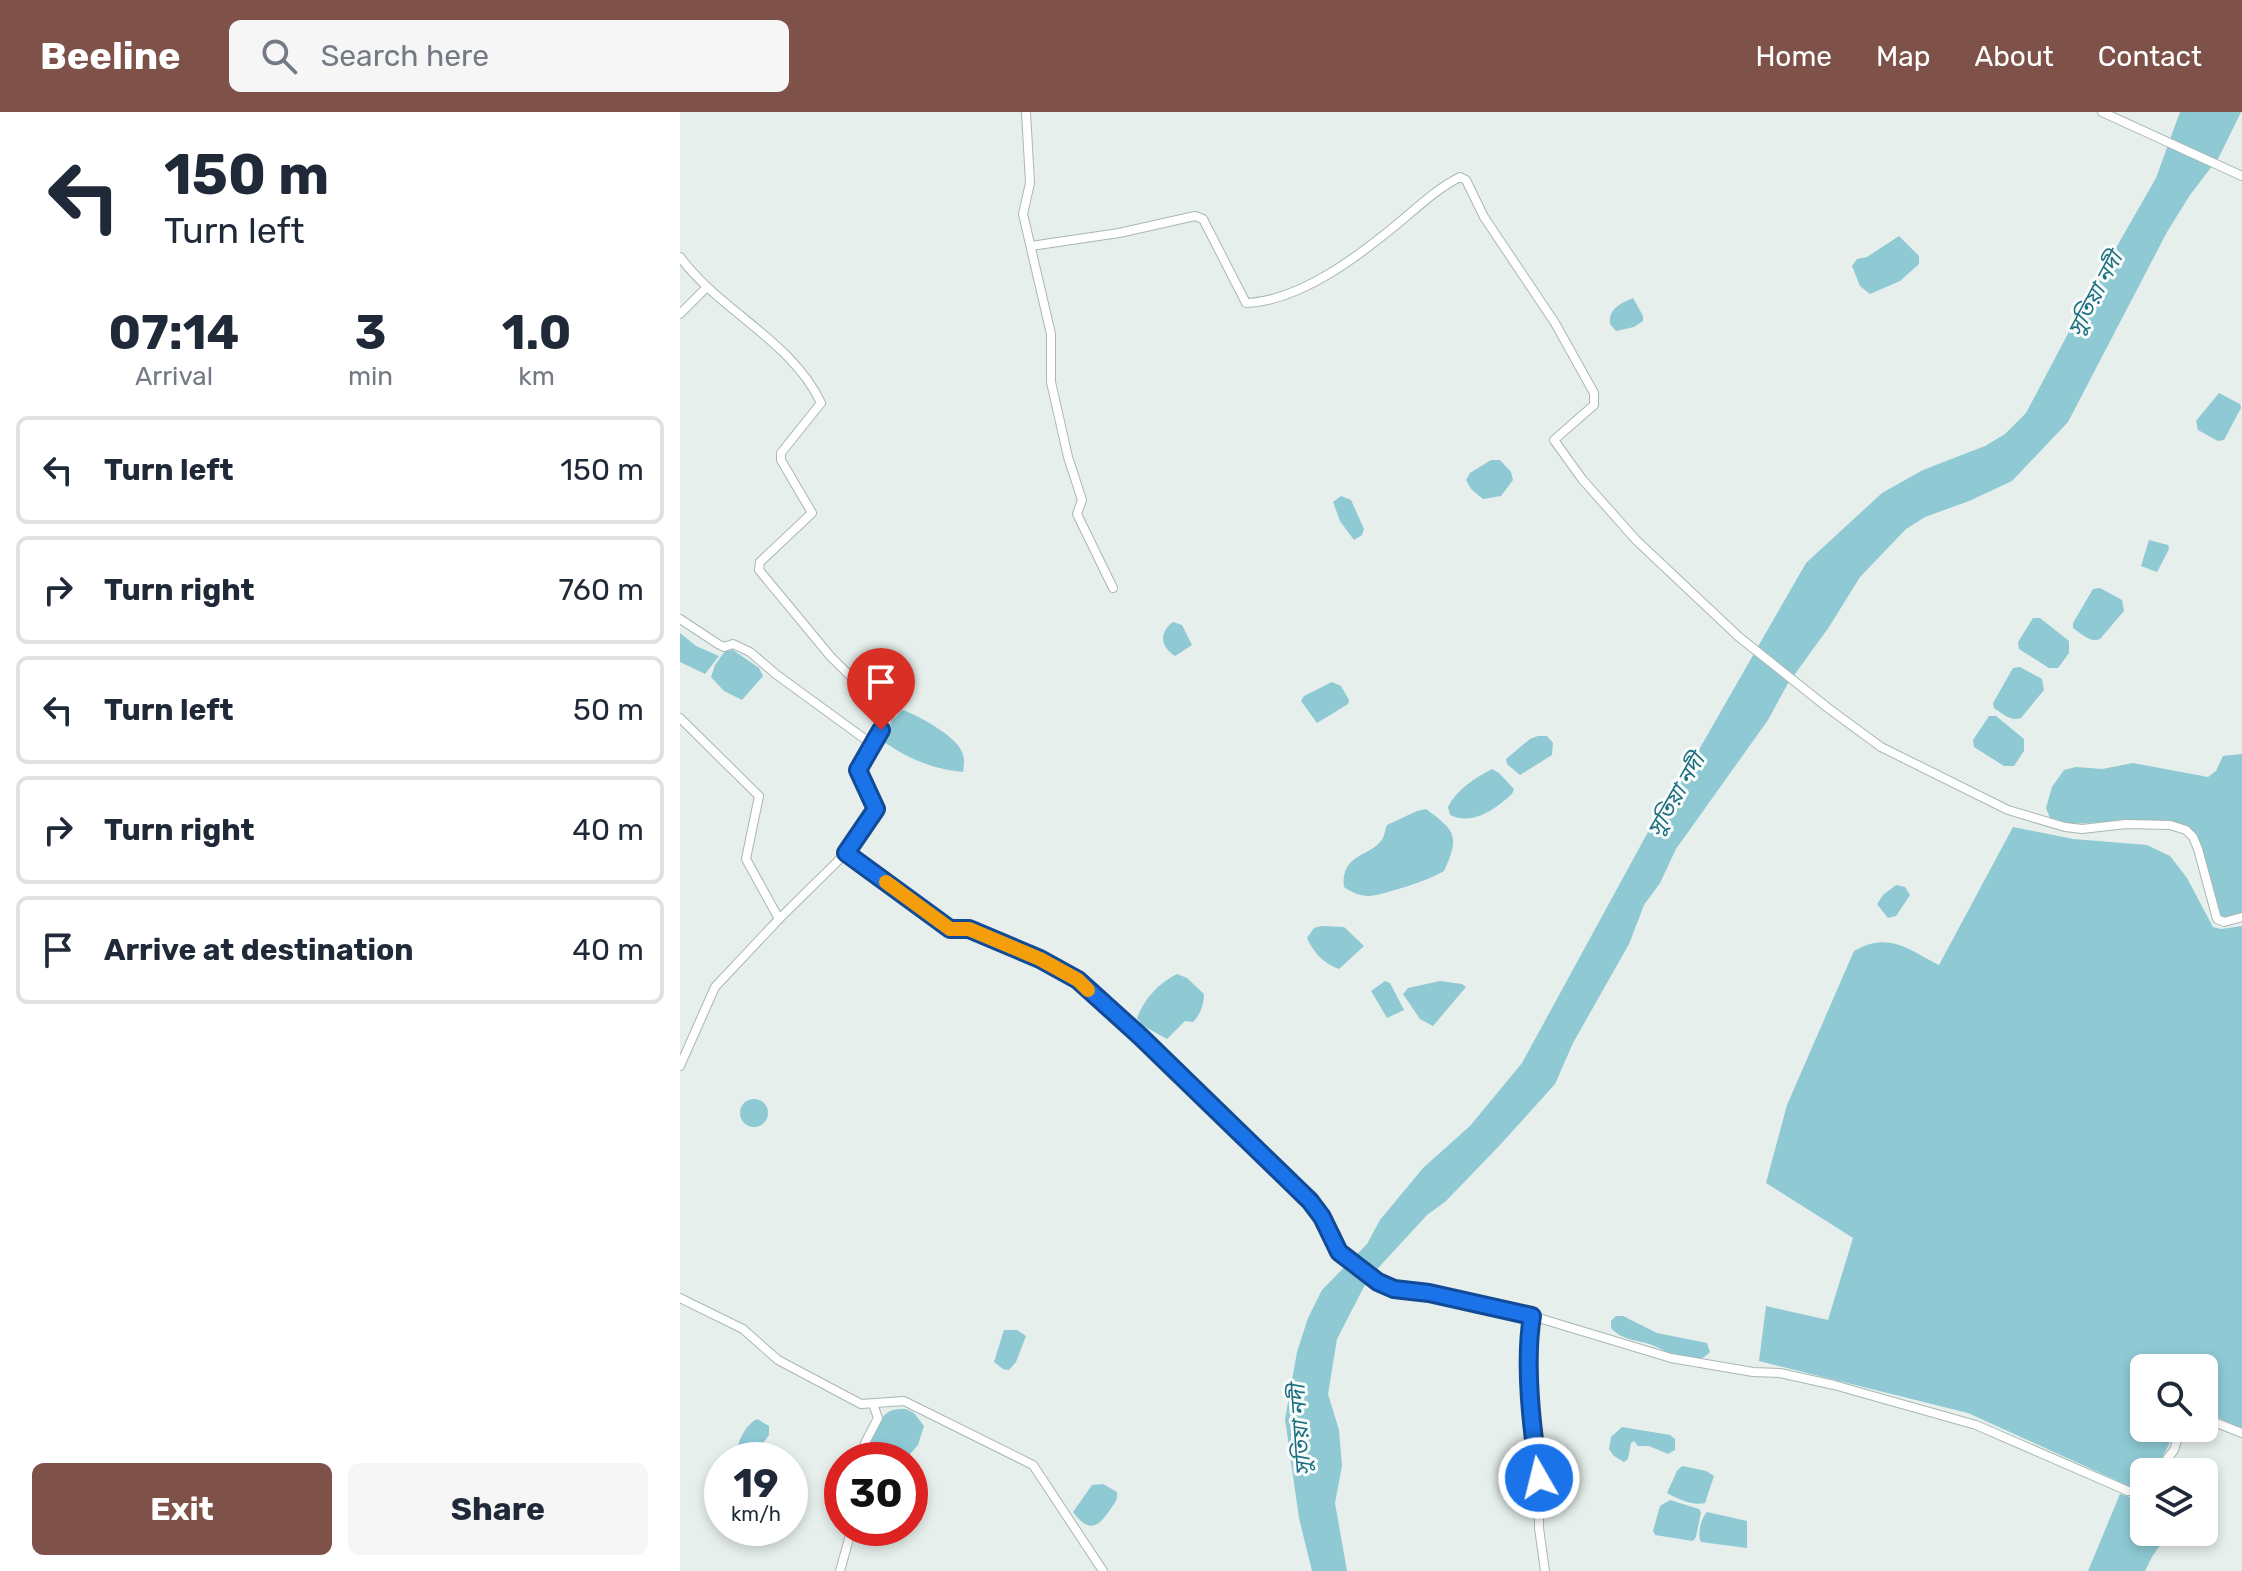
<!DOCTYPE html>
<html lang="en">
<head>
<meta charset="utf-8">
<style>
  :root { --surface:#fff; --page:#f6f6f7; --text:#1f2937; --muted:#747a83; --line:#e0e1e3; --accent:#7f5249 }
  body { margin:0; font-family:Rubik,"Noto Sans Bengali",sans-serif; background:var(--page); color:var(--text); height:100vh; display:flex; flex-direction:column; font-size:30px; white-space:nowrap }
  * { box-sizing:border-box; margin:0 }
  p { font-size:26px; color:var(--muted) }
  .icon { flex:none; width:44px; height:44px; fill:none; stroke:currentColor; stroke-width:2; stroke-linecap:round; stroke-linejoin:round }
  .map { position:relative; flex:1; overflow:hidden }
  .side { display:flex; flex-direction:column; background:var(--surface); width:680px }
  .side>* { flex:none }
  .guide { background:#fff; color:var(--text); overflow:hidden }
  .fabs { position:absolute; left:1450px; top:1242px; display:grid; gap:16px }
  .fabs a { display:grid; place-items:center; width:88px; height:88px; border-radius:12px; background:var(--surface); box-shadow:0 4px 12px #0003; font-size:40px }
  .speed { position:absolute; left:24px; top:1330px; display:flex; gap:16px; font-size:40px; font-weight:700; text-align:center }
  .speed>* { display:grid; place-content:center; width:104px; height:104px; border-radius:50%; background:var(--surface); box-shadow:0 4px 12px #0003; line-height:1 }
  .speed small { font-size:20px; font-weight:400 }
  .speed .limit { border:12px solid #d22; background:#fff; color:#111 }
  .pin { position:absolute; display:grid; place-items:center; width:68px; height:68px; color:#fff; margin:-82px -34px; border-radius:50% 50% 50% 0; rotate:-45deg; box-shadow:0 0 8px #0007 }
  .pin .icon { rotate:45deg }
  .me { position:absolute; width:88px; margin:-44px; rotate:352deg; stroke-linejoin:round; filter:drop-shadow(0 0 6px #0008) }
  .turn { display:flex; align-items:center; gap:28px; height:168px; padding:0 32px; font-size:36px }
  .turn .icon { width:104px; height:104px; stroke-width:2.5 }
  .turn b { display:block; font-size:56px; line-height:68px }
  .eta { display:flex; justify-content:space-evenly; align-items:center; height:136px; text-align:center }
  .eta b { font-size:48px; font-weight:700; line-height:56px }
  .button { display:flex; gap:16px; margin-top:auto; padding:16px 32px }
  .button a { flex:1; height:92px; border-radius:12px; background:var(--accent); color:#fff; font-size:32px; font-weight:700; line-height:92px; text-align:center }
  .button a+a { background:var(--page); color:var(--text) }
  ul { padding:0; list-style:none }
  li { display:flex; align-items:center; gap:24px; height:108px; margin:0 16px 12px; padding:0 16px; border:4px solid var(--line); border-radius:12px }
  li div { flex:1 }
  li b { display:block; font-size:30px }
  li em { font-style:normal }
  header { display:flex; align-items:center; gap:48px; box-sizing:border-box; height:112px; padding:0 40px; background:var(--accent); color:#fff }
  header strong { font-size:38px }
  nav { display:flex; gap:44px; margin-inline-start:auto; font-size:28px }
  .search { width:560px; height:72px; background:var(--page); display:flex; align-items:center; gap:20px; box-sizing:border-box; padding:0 28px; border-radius:12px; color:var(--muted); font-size:30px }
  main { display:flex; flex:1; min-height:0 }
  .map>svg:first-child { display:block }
  .water { fill:#8ec9d4 }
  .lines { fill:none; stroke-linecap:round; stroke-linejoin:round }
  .minor-casing { stroke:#a8b8b2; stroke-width:10 }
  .minor { stroke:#fff; stroke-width:8 }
  .route-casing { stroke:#114b97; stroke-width:20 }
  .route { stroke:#1a73e8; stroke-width:14 }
  .slow { stroke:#f59e0b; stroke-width:14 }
  .labels { text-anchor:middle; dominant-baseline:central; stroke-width:6; stroke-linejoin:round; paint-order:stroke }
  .water-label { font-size:22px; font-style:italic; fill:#1c6f80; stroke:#f7fbf9 }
</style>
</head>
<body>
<header>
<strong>Beeline</strong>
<div class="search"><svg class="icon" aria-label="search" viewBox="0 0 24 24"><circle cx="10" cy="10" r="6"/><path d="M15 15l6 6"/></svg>Search here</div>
<nav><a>Home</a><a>Map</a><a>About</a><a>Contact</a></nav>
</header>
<main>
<section class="side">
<div class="guide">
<div class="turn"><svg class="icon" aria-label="left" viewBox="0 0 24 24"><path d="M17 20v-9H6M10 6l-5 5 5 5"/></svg><div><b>150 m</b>Turn left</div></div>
</div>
<div class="eta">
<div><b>07:14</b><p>Arrival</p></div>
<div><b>3</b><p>min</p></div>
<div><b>1.0</b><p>km</p></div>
</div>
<ul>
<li><svg class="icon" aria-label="left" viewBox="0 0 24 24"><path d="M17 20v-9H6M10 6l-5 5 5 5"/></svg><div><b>Turn left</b></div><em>150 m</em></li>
<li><svg class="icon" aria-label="right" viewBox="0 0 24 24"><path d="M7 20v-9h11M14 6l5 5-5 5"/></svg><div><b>Turn right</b></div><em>760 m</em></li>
<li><svg class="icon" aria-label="left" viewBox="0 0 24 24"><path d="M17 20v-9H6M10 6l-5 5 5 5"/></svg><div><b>Turn left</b></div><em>50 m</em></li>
<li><svg class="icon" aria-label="right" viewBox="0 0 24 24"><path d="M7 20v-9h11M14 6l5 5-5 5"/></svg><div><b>Turn right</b></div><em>40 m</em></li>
<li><svg class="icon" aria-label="arrive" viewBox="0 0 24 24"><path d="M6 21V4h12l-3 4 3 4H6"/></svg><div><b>Arrive at destination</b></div><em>40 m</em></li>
</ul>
<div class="button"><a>Exit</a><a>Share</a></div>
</section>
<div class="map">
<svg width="1562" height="1459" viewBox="0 0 1562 1459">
  <rect width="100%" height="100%" fill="#e6efeb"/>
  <g class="water">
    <path d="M1500,0h61l-22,45 -29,38 -23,37 -99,190 -56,59 -43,20 -44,16 -19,12 -46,48 -31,50 -42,58 -19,35 -92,129 -16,34 -16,22 -15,39 -56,99 -18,41 -55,61 -54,56 -19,14 -59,64 -31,60 -9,55 11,36 3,36 -7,37 12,68h-35l-13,-53 -14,-99 12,-67 11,-34 14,-28 45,-46 13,-24 43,-52 47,-42 52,-63 126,-231 29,-44 129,-225 76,-70 41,-23 62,-24 20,-12 21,-21 55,-104 75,-131z"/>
    <path d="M1219,124l20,20v8l-19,17 -30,13 -10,-8 -8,-20 5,-7 10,-2z"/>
    <path d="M953,186l10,18v5l-9,6 -18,4 -6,-7c-2,-15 11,-21 23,-26z"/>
    <path d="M1539,281l21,11 1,4 -17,32 -6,1 -20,-11 -2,-9z"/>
    <path d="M811,348h9l11,12 2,8 -12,16 -18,3 -12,-10 -5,-9 4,-7z"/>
    <path d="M661,384l10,4 13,29 -2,6 -8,5 -14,-19 -7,-19z"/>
    <path d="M1469,428l19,5 1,4 -12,23 -16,-6z"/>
    <path d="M1420,476l22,12 2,11 -24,28c-10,4 -18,-5 -27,-11v-5l20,-34z"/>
    <path d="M1353,506h7l29,23v12l-11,15h-9l-30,-19 -1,-7z"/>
    <path d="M493,510l9,3 10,20 -17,11c-14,-9 -17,-23 -2,-34z"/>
    <path d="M0,521l16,13 23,10 -14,18 -25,-12z"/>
    <path d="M53,538l26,18 4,8 -21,24 -18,-9 -13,-14 4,-12 10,-14z"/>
    <path d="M1340,555l22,12 2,11 -23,28c-11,4 -19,-5 -27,-10l-1,-5 20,-35z"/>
    <path d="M652,570l9,4 8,14 -1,4 -31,19 -16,-22 3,-5z"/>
    <path d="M222,598c16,5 54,26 60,42 3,6 2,13 1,20 -31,-3 -54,-13 -79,-30l9,-22z"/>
    <path d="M1309,604h7l28,23v12l-10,15h-10l-30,-19 -1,-7z"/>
    <path d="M858,624h9l6,7 -1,12 -32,20 -13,-11 -1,-5 24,-20z"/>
    <path d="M1562,642v159l-18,6 -4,-2 -28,-86 -67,-10 -57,3 -12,-1 -6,-5 -4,-10 6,-21 12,-17 12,-3 26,2 31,-6 75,14 8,-6 7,-15z"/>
    <path d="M812,657l7,4 15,16 -2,5c-17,15 -39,32 -62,21l-2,-8c9,-18 27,-29 44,-38z"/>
    <path d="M746,697c30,22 34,28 18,62 -12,8 -60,24 -75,25 -9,0 -18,-4 -25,-9 -4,-34 28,-30 39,-49 2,-4 2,-9 4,-13l30,-14z"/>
    <path d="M1333,715l60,12 74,6 23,11 17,22 26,49 8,2 21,-3v503l-25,-12 -5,-7v-16l-8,-16v-10h-60v60h31c-6,17 -11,31 -25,44h-6v5l-13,10 -163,-74 -209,-52 7,-55 62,14 25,-82 -87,-55 21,-78 67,-154c34,-20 54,-2 85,14z"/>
    <path d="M1216,773l9,2 5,8 -14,21 -8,2 -11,-14 6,-9z"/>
    <path d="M641,814l23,1 20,19 -25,23c-15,-5 -26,-17 -32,-31l7,-10z"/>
    <path d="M497,862l10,4 17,16c0,11 -4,21 -11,28l-8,-1 -18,18 -25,-14 -5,-7c7,-19 22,-35 40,-44z"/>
    <path d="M705,869l5,2 14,27 -17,8 -16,-27z"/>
    <path d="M760,869l22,3 4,3 -33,39 -13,-7 -17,-25 5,-6z"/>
    <circle cx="74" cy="1001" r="14"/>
    <path d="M936,1204h7l34,17 50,10 3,9c-15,17 -41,0 -58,-7 -14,-5 -31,-5 -41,-17v-7z"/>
    <path d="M324,1218h13l9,6 -10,26 -7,8 -6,-1 -9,-7z"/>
    <path d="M226,1297l8,4 10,13 -6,19 -13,15h-36c-5,-11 8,-40 18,-47 5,-4 12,-4 19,-4z"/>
    <path d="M77,1307l12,7v9l-17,23 -9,2 -7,-3c0,-13 9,-32 21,-38z"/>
    <path d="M942,1315l48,8 5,4v11l-7,4 -19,-8h-11l-4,-5 -3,2 -3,16 -4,3 -10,-6 -5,-7 2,-12z"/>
    <path d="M1002,1354l24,5 8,5 -9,27c-12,3 -27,-4 -38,-10l10,-22z"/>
    <path d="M423,1372l14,8c1,9 -3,11 -7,18 -13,19 -22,22 -37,2l19,-27z"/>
    <path d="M1440,1382l10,3 14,12v23h26l-17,23 -8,16h-57z"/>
    <path d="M990,1388l29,9 2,3 -5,25 -3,4 -38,-6 -2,-4 7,-25z"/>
    <path d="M1027,1400l40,9v27l-46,-6c-4,-7 0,-24 6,-30z"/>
  </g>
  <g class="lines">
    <defs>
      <g id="minor">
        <path d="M346,0l4,71 -7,31 28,120v48l17,75 14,43 -5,14 36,74"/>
        <path d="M1422,0l140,64"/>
        <path d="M351,134l88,-13 76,-17 8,3 43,84c55,-2 114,-48 155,-82 19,-16 37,-33 59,-44l6,3 18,37 71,106 39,70v12l-40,35 28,39 54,61 103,97 89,71 53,39 127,63 57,17 17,2 44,-5 44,1 16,5 7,7 5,12 19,70 7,3 18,-5"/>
        <path d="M0,145c40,54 112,84 141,146l-40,50v7l31,53 -52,49 -1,8 72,87 59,58 -32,55 18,39 -30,44 -67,66 -64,68 -35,79"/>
        <path d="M0,202l27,-27"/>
        <path d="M0,507l38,25 6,3 9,-3 17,8 27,23 96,70"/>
        <path d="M0,606l79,78 -13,63 33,60"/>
        <path d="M166,741l104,76h19l71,30 38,21 62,56 170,165 12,16 17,35 39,30 16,7 35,4 103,23 139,42 82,14 27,1 54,12 142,40 152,66h10l6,-6"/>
        <path d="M0,1186l63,31 35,31 83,44 43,-3 129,64 70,106"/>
        <path d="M852,1204l-4,20 4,92 7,50v50l6,43"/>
        <path d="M1524,1306l38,15"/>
        <path d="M179,1348l7,-19 12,-23 -5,-14"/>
        <path d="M1477,1360l17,-22 7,-22"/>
        <path d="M160,1459l12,-43"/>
      </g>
    </defs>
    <use href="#minor" class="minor-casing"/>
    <use href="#minor" class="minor"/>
  </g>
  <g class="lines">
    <defs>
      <path id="route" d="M201,618l-23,40 18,39 -30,44 104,76h19l71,30 38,21 62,56 170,165 12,16 17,35 39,30 16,7 35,4 103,23c-8,49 0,113 7,162"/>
    </defs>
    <use href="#route" class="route-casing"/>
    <use href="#route" class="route"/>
    <path class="slow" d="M206,770l64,47h19l71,30 38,21 10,10"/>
  </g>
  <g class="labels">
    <g class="water-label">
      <text transform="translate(1415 182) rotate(-62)">সুতিয়া নদী</text>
      <text transform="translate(996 683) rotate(-60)">সুতিয়া নদী</text>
      <text transform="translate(620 1318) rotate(-94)">সুতিয়া নদী</text>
    </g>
  </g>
</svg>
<div class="fabs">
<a><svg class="icon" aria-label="search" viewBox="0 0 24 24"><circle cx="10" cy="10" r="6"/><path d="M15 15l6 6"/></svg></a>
<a><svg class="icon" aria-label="layers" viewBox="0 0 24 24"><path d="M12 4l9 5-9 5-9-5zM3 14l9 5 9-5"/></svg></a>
</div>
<div class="speed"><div>19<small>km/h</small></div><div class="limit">30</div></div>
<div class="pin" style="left:201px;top:618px;background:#d93025"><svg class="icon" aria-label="arrive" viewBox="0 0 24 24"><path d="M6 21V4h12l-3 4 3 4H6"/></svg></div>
<svg class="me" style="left:859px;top:1366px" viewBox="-20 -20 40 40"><circle r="17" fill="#1a73e8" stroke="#fff" stroke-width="3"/><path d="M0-11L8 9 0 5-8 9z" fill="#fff"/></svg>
</div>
</main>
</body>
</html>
